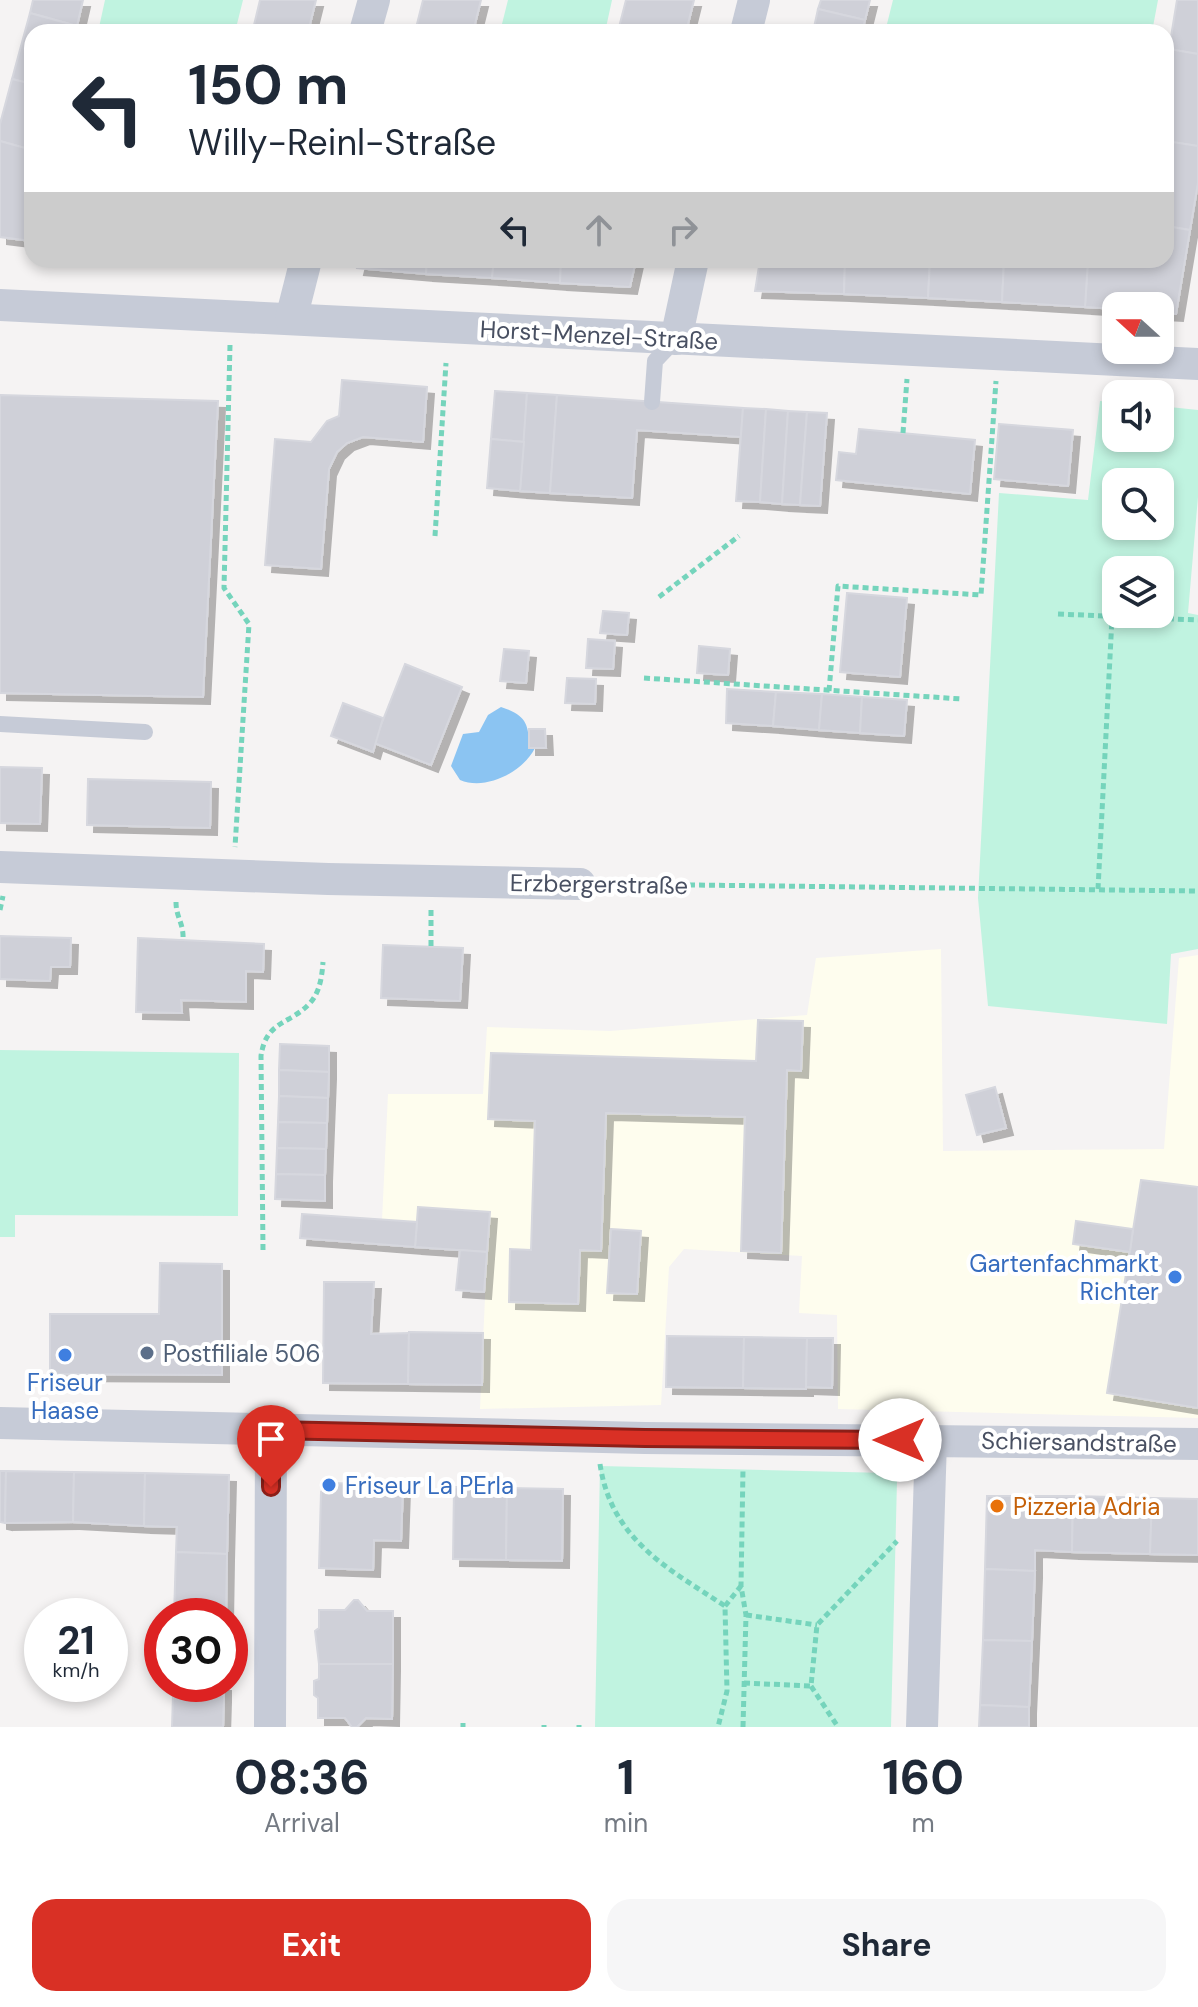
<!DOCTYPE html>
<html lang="en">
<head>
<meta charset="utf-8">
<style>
  :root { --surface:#fff; --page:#f6f6f7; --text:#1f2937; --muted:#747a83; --accent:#d93025 }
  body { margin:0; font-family:"DM Sans",sans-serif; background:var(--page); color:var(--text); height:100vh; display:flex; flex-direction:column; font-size:30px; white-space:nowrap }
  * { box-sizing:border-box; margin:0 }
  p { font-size:26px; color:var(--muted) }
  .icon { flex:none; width:44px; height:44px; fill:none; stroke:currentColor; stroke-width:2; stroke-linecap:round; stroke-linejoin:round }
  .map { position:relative; height:1727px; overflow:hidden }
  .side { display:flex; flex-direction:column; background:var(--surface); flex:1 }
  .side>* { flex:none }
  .hud { position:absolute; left:24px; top:24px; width:1150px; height:244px; border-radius:24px; box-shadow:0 4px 12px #0003; background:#fff; color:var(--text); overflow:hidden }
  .needle { width:52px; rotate:291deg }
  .tools { position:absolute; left:1102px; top:292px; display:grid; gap:16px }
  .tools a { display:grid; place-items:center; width:72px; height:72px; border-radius:16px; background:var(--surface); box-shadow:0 4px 12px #0003; font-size:40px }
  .speed { position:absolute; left:24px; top:1598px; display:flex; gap:16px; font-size:40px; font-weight:700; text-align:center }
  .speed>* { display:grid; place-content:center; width:104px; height:104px; border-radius:50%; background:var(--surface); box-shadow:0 4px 12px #0003; line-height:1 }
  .speed small { font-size:20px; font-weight:400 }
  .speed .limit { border:12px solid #d22; background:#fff; color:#111 }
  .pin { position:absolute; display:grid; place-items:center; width:68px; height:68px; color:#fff; margin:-82px -34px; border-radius:50% 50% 50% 0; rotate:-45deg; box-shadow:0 0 8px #0007 }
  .pin .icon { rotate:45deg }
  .me { position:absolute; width:88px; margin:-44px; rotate:270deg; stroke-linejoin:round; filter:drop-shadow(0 0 6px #0008) }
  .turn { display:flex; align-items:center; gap:28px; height:168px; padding:0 32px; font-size:36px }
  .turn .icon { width:104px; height:104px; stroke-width:2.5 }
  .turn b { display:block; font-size:56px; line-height:68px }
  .lanes { display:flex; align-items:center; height:76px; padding:0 32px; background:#0003; justify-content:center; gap:40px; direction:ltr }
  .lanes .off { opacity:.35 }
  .eta { display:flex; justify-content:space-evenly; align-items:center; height:136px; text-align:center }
  .eta b { font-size:48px; font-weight:700; line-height:56px }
  .action { display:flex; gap:16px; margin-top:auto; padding:16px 32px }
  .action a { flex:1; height:92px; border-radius:24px; background:var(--accent); color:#fff; font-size:32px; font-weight:700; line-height:92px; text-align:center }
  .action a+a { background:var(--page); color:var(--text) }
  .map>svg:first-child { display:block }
  .commercial { fill:#fefdee }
  .green { fill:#c0f3e0; fill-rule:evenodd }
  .water { fill:#8bc4f2 }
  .building { fill:#cfd0d8; stroke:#d6d7de; stroke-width:2; filter:url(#shadow) }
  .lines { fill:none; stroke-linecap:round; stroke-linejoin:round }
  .path { stroke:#75d4bc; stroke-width:5; stroke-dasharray:6 4; stroke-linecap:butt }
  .lane { stroke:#c6cbd7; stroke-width:16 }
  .street { stroke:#c6cbd7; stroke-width:32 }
  .route-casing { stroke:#8d1f18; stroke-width:20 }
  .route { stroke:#d93025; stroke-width:14 }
  .shop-dot { fill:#3f7fe0; stroke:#fff; stroke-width:3 }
  .service-dot { fill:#5c6f8a; stroke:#fff; stroke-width:3 }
  .food-dot { fill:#e8710a; stroke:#fff; stroke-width:3 }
  .labels { text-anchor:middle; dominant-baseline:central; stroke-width:8; stroke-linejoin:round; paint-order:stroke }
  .street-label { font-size:24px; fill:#495062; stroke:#fff }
  .shop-label { font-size:24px; fill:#366cbe; stroke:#fff; text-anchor:end }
  .service-label { font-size:24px; fill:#4e5e75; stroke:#fff; text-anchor:start }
  .food-label { font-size:24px; fill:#c56008; stroke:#fff; text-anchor:start }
</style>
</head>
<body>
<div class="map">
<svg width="1198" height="1727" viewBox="0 0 1198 1727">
  <defs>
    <filter id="shadow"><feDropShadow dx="7" dy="7" stdDeviation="0" flood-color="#0004"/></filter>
  </defs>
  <rect width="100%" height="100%" fill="#f5f3f3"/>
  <path class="commercial" d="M941,949l2,202 221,-2 15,-191 19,-3v463l-360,-9 -1,-94 -38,-2 3,-57 -118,-7 -15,18 -8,138 -181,4 7,-156 -72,-6 -33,-27 6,-126h95l4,-67 123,4 197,-16 9,-57z"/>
  <g class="green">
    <path d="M105,0h138l-8,32h-137z"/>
    <path d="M508,0h104l-7,32h-105z"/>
    <path d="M893,0h265l-6,32h-267z"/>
    <path d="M1100,401l16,1v36h44v-32l38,4v87l-10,116 10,2v334l-27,5 -4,70 -179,-18 -10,-108 21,-405 89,7zM1116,482h44v44h-44zM1116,570h44v44h-44z"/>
    <path d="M0,1050l239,3 -1,163 -223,-1v22h-15z"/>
    <path d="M600,1466l287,7 10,7 -6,247h-296z"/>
  </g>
  <path class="water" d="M501,707c25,8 28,17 28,41h6c-12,24 -49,43 -75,32l-9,-14 12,-32 16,-2 9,-17z"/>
  <g class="building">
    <path d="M33,0h50l-6,26 -47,-13z"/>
    <path d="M260,0h56l-8,32h-26l-28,-7z"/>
    <path d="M423,0h58l-8,32h-58z"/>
    <path d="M626,0h68l-8,32 -68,-1z"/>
    <path d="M821,0h49l-5,20 -47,-11z"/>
    <path d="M1177,0h21v54l-29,-5z"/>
    <path d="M818,9l47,11 -3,12h-49z"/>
    <path d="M30,13l47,13 -2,6h-43v52l-20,-5z"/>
    <path d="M1169,49l29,5v92l-32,-5v-74z"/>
    <path d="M12,79l20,5v66l-32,-9v-17z"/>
    <path d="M0,141l32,9v91l-32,-4z"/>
    <path d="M1166,141l32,5v37l-8,47 -24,-4z"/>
    <path d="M1166,226l24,4 -14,84 -16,-1v-7h-44v3l-31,-2 3,-47h78z"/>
    <path d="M359,260h68l-1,14 -69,-6z"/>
    <path d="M427,260h67l-2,18 -66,-4z"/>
    <path d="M494,260h67l-1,23 -68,-5z"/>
    <path d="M561,260h75l-6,27 -70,-4z"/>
    <path d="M760,260h85l-1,34 -89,-3z"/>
    <path d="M845,260h85l-2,38 -84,-4z"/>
    <path d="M930,260h74l-2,42 -74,-4z"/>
    <path d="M1004,260h84l-3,47 -83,-5z"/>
    <path d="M342,380l85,7 -4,55 -60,-5 -16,6 -10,9 -8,17 -8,100 -56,-4 10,-126 36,3 16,-21 12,-5z"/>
    <path d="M495,391l32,2 -3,49 -33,-3z"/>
    <path d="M527,393l30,2 -7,98 -30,-2z"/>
    <path d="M0,395l218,6 -15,296 -203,-4z"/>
    <path d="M557,395l186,13 -2,29 -104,-7 -5,68 -82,-5z"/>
    <path d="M743,408l23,1 -6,93 -24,-1z"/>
    <path d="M766,409l22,2 -6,93 -22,-2z"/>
    <path d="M788,411l19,1 -7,93 -18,-1z"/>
    <path d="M807,412l20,1 -7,93 -20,-1z"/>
    <path d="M999,424l74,6 -5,56 -74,-7z"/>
    <path d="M859,429l116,11 -5,54 -134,-14 3,-28 17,2z"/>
    <path d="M491,439l33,3 -4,49 -33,-3z"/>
    <path d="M847,593l60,5 -7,79 -60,-5z"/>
    <path d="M603,611l26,2 -2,22 -27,-2z"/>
    <path d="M588,639l27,2 -2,28 -27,-1z"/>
    <path d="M699,646l31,3 -2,26 -31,-2z"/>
    <path d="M504,649l25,2 -3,32 -26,-2z"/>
    <path d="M405,664l57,23 -31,78 -57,-22z"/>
    <path d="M567,678l29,1 -1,25 -30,-1z"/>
    <path d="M727,689l49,3 -3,34 -47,-3z"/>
    <path d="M776,692l46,2 -3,36 -46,-4z"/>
    <path d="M822,694l40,3 -2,36 -41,-3z"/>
    <path d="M862,697l45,3 -3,36 -44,-3z"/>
    <path d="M343,703l40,15 -10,34 -42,-16z"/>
    <path d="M529,729h16l1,19h-17z"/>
    <path d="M0,767l42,1 -2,56 -40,-1z"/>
    <path d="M88,779l123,3 -1,46 -123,-3z"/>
    <path d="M0,936l71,2 -1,29h-19l-1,14 -50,-2z"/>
    <path d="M138,938l126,6 -1,28 -17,-1v31l-65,-2 1,13 -46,-1z"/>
    <path d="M383,945l80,3 -3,53 -79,-3z"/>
    <path d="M758,1020l45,1 -2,50 -14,-1 -6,183 -40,-2 4,-134 -139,-4 -5,138 -21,-1 -2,54 -69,-2 1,-53 21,1 4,-129 -47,-2 3,-66 265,8z"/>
    <path d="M280,1044l49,2v26l-50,-2z"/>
    <path d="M279,1070l50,2 -1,26 -49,-2z"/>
    <path d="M995,1087l11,41 -29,7 -11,-40z"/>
    <path d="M279,1096l49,2 -1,25 -49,-1z"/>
    <path d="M278,1122l49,1 -1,26 -49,-1z"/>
    <path d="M277,1148l49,1 -1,26 -49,-1z"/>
    <path d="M276,1174l49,1v26l-50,-2z"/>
    <path d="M1141,1180l57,7v221l-91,-15z"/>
    <path d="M418,1207l72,5 -3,40 -72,-5z"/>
    <path d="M302,1214l115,8 -2,25 -115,-9z"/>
    <path d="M1076,1221l57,8 -3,23 -57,-8z"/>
    <path d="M611,1229l30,2 -4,63 -30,-1z"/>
    <path d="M460,1250l27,2 -3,40 -28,-2z"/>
    <path d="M160,1263l62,1v111l-172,-1v-60h109z"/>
    <path d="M324,1282h50l-3,52 38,-1 -1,51 -85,-1z"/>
    <path d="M409,1332l74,1 -1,52 -74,-1z"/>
    <path d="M667,1336l77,1 -1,51 -77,-1z"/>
    <path d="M744,1337l63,1 -1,51 -63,-1z"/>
    <path d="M807,1338h26l-1,50 -26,-1z"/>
    <path d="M0,1471h6l-1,52 -5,-1z"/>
    <path d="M6,1471l68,1 -1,50 -68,1z"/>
    <path d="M74,1472l71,1 -1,53 -71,-4z"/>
    <path d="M145,1473l84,2 -2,79 -51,-2 1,-25 -33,-1z"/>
    <path d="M329,1483l74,2 -2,56 -27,-1 -1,30 -54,-2 2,-76z"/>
    <path d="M454,1487l53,1 -1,72 -53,-1z"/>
    <path d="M507,1488l56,1 -1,72 -56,-1z"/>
    <path d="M987,1496h86l-1,56 -37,-2v21l-50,-2z"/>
    <path d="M1073,1496l79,2 -2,56 -78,-2z"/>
    <path d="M1152,1498l46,1v56l-48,-1z"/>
    <path d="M176,1552l51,2 -1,62h-52z"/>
    <path d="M985,1569l50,2 -3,70 -49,-1z"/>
    <path d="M354,1600h4l9,11h26v53h-74l-4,-33 4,-3v-18h26z"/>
    <path d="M983,1640l49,1 -3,66 -49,-2z"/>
    <path d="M319,1664h74l-1,55 -26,-1 -9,9h-5l-7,-9h-27v-20l-4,-3v-14l5,-2z"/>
    <path d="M173,1684h51v11l-51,-1z"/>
    <path d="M173,1694l51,1 -1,32h-51z"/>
    <path d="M980,1705l49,2v20h-50z"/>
  </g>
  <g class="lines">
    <g class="path">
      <path d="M230,345l-6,243 25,36 -14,223"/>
      <path d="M903,433l4,-54"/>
      <path d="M435,536l11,-173"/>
      <path d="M659,597l80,-61"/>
      <path d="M1058,614l140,6"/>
      <path d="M644,678l318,21"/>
      <path d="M829,691l9,-105 143,9 15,-214"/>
      <path d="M609,884l589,7"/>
      <path d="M1098,889l14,-271"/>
      <path d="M176,902c0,16 8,21 7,38"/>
      <path d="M0,910l3,-14"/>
      <path d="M431,910v37"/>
      <path d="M263,1250l-2,-194c5,-36 29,-31 49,-53 10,-11 12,-27 13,-41"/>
      <path d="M600,1464c11,75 67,104 125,142l2,85 -9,36"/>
      <path d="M725,1606l16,-20"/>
      <path d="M746,1615l71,10"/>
      <path d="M744,1683l67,3 6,-61 80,-84"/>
      <path d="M811,1686l27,41"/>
      <path d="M463,1727v-4"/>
      <path d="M544,1727v-2"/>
      <path d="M579,1727v-2"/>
      <path d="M743,1727l3,-112 -5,-29 2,-117"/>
    </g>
    <g class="lane">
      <path d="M652,402l3,-41 20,-21"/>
      <path d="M0,724l145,8"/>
    </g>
    <g class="street">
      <path d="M365,32l9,-32"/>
      <path d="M746,32l8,-32"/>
      <path d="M0,305l1198,59"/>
      <path d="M291,319l15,-59"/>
      <path d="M676,339l17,-79"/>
      <path d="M0,867l328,12 252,5"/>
      <path d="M0,1423l645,15 553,6"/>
      <path d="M270,1727l1,-297"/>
      <path d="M922,1727l9,-287"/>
    </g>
  </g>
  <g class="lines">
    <defs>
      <path id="route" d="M271,1487v-57l374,8 255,2"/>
    </defs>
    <use href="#route" class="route-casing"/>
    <use href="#route" class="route"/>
  </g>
  <g class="shop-dot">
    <circle cx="1175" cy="1277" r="8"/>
    <circle cx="65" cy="1355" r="8"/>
    <circle cx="329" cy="1485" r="8"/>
  </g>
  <circle class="service-dot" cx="147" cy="1353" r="8"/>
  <circle class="food-dot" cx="997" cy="1506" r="8"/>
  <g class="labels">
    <g class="street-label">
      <text transform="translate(599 335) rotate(3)">Horst-Menzel-Straße</text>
      <text transform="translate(599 884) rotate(1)">Erzbergerstraße</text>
      <text transform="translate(1079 1442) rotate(1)">Schiersandstraße</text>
    </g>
    <g class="shop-label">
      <text x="1159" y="1263">Gartenfachmarkt<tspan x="1159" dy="28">Richter</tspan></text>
      <text x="65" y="1382" text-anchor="middle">Friseur<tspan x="65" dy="28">Haase</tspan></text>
      <text x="345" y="1485" text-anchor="start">Friseur La PErla</text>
    </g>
    <g class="service-label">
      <text x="163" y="1353">Postfiliale 506</text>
    </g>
    <g class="food-label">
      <text x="1013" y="1506">Pizzeria Adria</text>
    </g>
  </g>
</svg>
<div class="tools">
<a><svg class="needle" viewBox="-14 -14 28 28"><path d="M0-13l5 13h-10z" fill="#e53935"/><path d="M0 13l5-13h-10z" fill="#747a83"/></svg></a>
<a><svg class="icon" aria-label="sound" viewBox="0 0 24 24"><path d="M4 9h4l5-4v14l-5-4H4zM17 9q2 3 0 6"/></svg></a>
<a><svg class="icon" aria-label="search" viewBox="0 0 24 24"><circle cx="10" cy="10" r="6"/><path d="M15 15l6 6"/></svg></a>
<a><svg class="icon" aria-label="layers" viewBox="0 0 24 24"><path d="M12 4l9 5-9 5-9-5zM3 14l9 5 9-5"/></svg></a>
</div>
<div class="speed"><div>21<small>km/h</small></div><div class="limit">30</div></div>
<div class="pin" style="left:271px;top:1487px;background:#d93025"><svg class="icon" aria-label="arrive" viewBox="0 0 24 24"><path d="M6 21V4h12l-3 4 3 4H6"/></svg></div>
<svg class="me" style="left:900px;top:1440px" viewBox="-20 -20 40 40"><circle r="19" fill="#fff"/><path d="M0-13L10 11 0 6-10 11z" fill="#d93025"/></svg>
<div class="hud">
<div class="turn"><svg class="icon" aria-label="left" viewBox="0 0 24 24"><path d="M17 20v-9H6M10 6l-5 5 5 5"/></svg><div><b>150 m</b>Willy-Reinl-Straße</div></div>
<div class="lanes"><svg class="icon" aria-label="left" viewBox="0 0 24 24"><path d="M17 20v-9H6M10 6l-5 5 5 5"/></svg><svg class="icon off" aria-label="ahead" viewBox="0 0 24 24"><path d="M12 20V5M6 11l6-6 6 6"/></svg><svg class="icon off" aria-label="right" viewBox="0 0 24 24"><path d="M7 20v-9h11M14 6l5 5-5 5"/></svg></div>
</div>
</div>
<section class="side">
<div class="eta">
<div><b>08:36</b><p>Arrival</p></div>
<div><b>1</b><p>min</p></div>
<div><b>160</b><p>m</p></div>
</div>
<div class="action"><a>Exit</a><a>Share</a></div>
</section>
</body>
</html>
